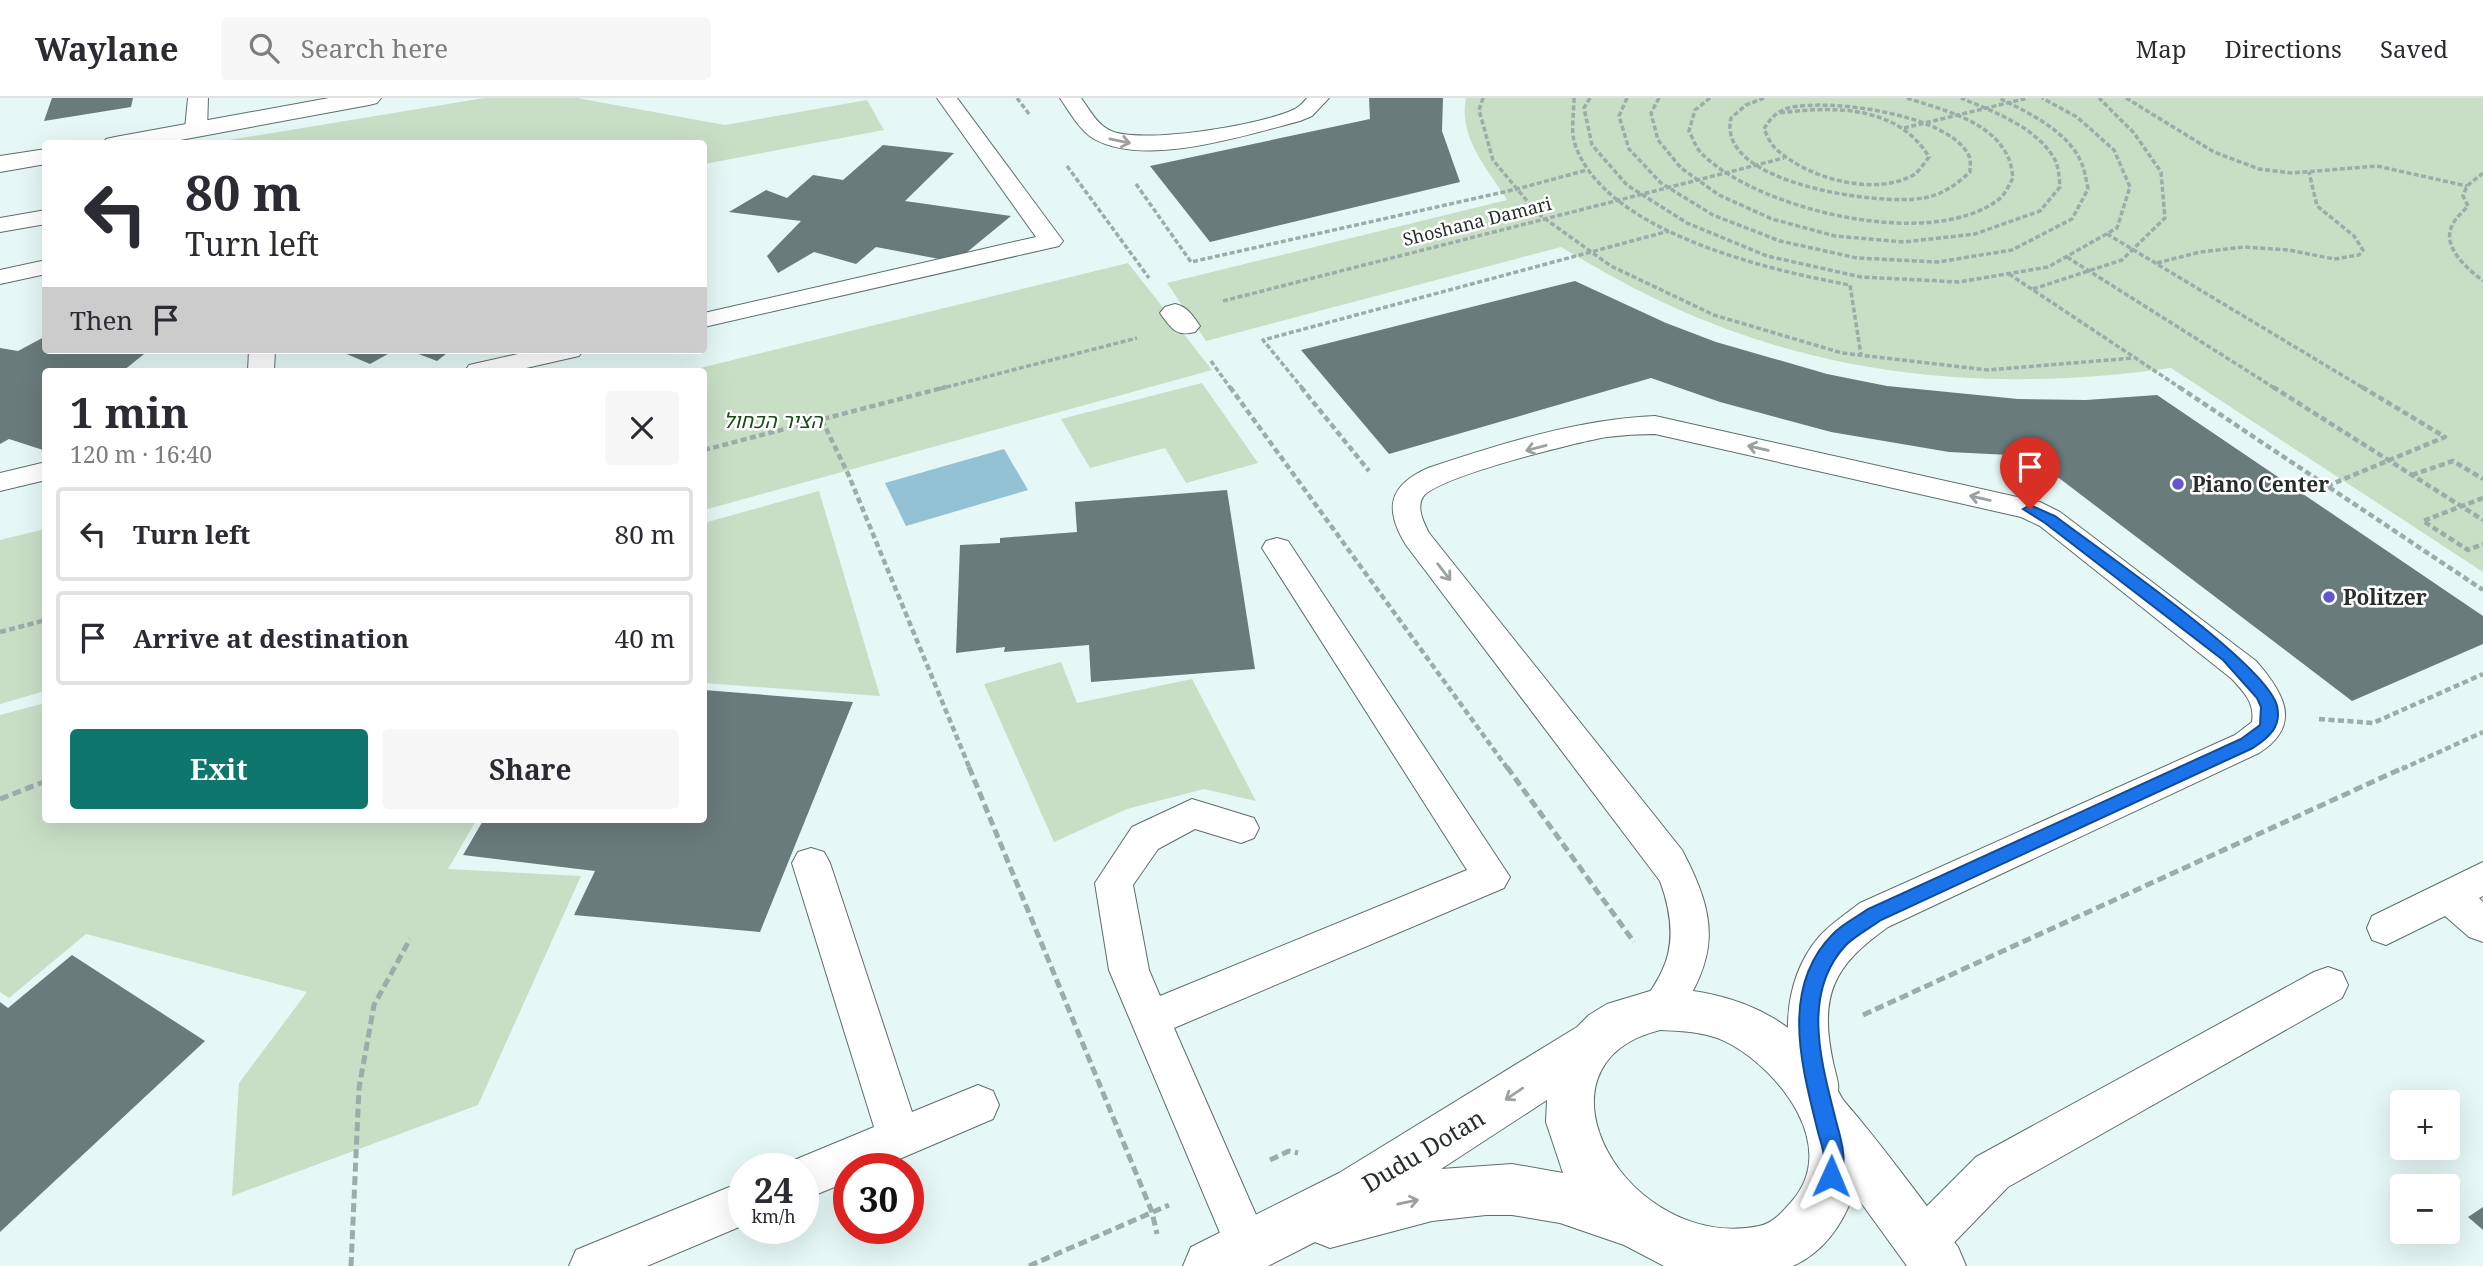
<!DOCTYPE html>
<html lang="en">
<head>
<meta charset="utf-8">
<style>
  :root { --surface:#fff; --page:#f7f7f7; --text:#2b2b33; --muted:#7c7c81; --line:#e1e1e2; --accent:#0f766e }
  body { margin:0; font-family:"Noto Serif",Heebo,serif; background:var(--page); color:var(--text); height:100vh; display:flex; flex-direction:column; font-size:26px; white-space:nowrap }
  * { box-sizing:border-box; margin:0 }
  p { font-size:23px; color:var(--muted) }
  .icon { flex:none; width:38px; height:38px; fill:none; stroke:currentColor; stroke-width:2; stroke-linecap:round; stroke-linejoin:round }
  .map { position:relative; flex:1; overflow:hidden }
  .side { position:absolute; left:42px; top:270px; width:665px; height:455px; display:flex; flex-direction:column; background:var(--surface); border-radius:7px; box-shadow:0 7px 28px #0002 }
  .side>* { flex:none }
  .banner { position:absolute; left:42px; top:42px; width:665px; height:214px; border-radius:7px; box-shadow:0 7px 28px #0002; background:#fff; color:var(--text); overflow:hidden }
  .buttons { position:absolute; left:2390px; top:992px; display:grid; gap:14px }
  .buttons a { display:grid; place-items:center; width:70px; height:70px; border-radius:7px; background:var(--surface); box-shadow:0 7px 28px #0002; font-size:35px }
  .speed { position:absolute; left:728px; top:1055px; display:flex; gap:14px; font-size:35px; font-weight:700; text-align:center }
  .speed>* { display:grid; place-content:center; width:91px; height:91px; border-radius:50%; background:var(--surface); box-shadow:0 7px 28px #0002; line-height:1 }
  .speed small { font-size:18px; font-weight:400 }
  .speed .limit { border:10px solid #d22; background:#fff; color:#111 }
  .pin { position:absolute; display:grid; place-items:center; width:60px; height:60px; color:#fff; margin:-72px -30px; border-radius:50% 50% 50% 0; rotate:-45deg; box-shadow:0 0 7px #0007 }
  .pin .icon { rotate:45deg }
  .me { position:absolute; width:77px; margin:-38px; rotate:1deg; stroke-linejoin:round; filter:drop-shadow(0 0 5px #0008) }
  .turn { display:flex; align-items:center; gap:24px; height:147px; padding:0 28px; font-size:32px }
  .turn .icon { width:91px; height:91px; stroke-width:2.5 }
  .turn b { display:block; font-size:49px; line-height:60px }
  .then { display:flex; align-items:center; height:66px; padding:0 28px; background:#0003; gap:14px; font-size:26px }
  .round { display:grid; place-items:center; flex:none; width:74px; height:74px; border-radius:7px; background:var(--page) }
  .headline { display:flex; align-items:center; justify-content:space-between; height:119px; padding:0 28px }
  h1 { font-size:42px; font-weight:700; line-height:52px }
  .button { display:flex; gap:14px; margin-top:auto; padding:14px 28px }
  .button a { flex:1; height:80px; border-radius:7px; background:var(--accent); color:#fff; font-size:28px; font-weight:700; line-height:80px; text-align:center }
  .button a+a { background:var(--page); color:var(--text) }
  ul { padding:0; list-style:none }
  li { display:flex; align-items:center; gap:21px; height:94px; margin:0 14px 10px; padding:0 14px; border:4px solid var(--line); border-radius:7px }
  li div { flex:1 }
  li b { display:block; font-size:26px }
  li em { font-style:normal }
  header { display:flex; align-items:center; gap:42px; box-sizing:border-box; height:98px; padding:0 35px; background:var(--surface); border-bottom:2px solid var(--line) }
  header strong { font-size:33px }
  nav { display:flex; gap:38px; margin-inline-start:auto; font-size:24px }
  .search { width:490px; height:63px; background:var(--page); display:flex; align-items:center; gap:18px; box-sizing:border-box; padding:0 24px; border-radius:7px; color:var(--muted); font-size:26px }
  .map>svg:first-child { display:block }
  .green { fill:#c8dfc6 }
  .water { fill:#92c2d4 }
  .building { fill:#6a7b7c }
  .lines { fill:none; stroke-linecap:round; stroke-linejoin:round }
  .lane-casing { stroke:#5d6e6b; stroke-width:2 }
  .street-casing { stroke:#5d6e6b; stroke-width:2 }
  .path-far2 { stroke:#9daba9; stroke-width:3.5; stroke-dasharray:5 2.5; stroke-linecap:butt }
  .path-far1 { stroke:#9daba9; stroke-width:4.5; stroke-dasharray:6 3.5; stroke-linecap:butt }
  .path { stroke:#9daba9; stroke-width:5; stroke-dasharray:9 4.5; stroke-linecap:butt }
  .lane { fill:#fff; fill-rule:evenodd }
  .street { fill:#fff; fill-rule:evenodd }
  .oneway { stroke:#9da0a0 }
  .route { fill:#1a73e8; stroke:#114b97; stroke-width:2 }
  .poi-dot { fill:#6257d0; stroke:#fff; stroke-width:2.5 }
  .labels { text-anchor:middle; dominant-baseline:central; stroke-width:5; stroke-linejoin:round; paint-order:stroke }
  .far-street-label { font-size:18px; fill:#262d2b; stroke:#fff }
  .park-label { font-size:21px; font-style:italic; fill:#1d491c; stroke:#fff }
  .poi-label { font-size:21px; font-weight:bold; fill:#262d2b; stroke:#fff; text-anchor:start }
  .near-street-label { font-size:24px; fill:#262d2b; stroke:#fff }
</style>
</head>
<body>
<header>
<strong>Waylane</strong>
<div class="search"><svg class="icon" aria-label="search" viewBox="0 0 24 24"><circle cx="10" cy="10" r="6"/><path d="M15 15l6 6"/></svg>Search here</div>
<nav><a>Map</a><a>Directions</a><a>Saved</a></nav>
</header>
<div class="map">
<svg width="2483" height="1168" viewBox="0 0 2483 1168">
  <rect width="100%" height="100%" fill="#e5f8f5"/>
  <g class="green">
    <path d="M484,0h93l148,27 142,-25 17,30 -180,34v-20l-493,-1z"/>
    <path d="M1466,0h1017v474l-312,-204c-172,24 -337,12 -498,-61 -38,-17 -75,-38 -112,-60l-355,94 -39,-58 340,-83c-19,-31 -49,-62 -41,-102z"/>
    <path d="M1128,165l84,107 -508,140v-139h-16z"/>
    <path d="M1202,285l56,80 -72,20 -21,-35 -75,20 -29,-49z"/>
    <path d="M819,393l61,205 -176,-13v-160z"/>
    <path d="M45,431v162l-45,13v-164z"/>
    <path d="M1061,564l16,41 115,-24 64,122 -52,-12 -77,20 -73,33 -70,-158z"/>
    <path d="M45,605l1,116h431l-29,50 133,7 -103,229 -246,91 7,-113 68,-91 -221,-58 -77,64 -9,-6v-277z"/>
  </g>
  <path class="water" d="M1004,351l24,41 -122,36 -21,-43z"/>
  <g class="building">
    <path d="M52,0h81l-2,9 -87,14z"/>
    <path d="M1369,0h74l-1,33 18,51 -250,60 -60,-76 220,-47z"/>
    <path d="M883,47l71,8 -49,48 106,15 -56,46 -79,-15 -20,17 -42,-12 -36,21 -11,-17 34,-35 -72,-9 37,-22 21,8 26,-23 30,5z"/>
    <path d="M1575,183l91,42 50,19 111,32 60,12 131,13 68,1 71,-5 326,221v28l-131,57 -322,-245 -81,-4 -118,-20 -111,-30 -69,-24 -262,76 -88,-104z"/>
    <path d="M46,238v14h103l-26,21h-77v80l-37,-12 -9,5v-96l18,3z"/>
    <path d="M344,252h51l-25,14 -28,-12z"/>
    <path d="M408,252h43l-14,11z"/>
    <path d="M1227,392l28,179 -164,13 -2,-37 -85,7 1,-5 -49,6 4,-108 40,-2v-5l77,-6 -2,-30z"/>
    <path d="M704,592l149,12 -93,230 -186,-17 21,-44 -132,-16 21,-36h220z"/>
    <path d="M72,857l133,86 -205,191v-230l8,6z"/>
    <path d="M2483,1109v23l-15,-13z"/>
  </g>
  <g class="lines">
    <defs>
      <g id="lane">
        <path d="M188,0h20l-1,31 -4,4h-14l-4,-4z"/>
        <path d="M937,0h20l106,143 -4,5 -355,81v-14l332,-76z"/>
        <path d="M1060,0h21c8,11 16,26 28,32 29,16 157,-6 186,-21 5,-3 9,-7 12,-11h22l-17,18 -12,5c-54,14 -154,47 -206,18 -14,-8 -25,-28 -34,-41z"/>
        <path d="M46,112v14l-46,8v-14z"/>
        <path d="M46,162v14l-46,10v-14z"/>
        <path d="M249,252h26l-1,21h-26z"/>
        <path d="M536,252h47l-4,6 -66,15h-48l4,-6z"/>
        <path d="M1655,318l385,86 20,10 196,149c28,32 47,64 3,92l-371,174c-55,39 -69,68 -55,135 4,19 9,24 1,42l-15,6 -15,-6c-23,-52 -24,-120 14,-166 12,-14 28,-24 42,-35l375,-168 17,-13c3,-19 -8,-30 -20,-43l-192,-153 -19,-9 -366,-83c-16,0 -32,1 -48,3 -30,5 -171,40 -184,60 -7,11 1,26 6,36l253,317c37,70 37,106 -8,172l-14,5 -14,-5 -6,-13c6,-13 16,-24 22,-38 14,-29 9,-60 -2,-90l-254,-336c-22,-36 -18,-59 22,-77 72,-24 151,-49 227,-52z"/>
        <path d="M46,364v18l-46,11v-18z"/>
        <path d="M1277,440l11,3 222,336 -6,11 -330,140 97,221 -7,16 -30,1 -125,-296 -14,-87 37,-56 60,-28 62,19 5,10 -5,10 -13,5 -46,-14 -37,20 -25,36 16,85 11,26 307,-126 -205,-322 4,-7z"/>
        <path d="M811,750l13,4 6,11 82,249 66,-27 15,6 6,14 -6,14 -117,50h-27v12l-46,19v-31h-18l2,-6 87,-36 -82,-264 6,-11z"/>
        <path d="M2483,764v34l-4,2 4,4v40l-14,-5 -24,-21 -59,29 -14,-5 -5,-12 5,-12z"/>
        <path d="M2328,869l14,5 6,13 -6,13 -334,189 -70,72 -16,7 -16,-7 -7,-16 7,-16 70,-70 338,-185z"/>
        <path d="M744,1083v44l-97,41h-78l7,-16z"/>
      </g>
      <g id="street">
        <path d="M329,0h52l-4,5 -8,2 -210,39h-56l3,-5 9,-2z"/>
        <path d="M46,51v15l-46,8v-16z"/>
        <path d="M1175,206c13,3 17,11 25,22l-5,6c-19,5 -24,-4 -35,-19l5,-6z"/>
        <path d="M1660,890c56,2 115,19 153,63 5,7 11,14 16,21 5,9 9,21 15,29 40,46 76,97 114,146l8,19h-59l-53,-73c-11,31 -30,59 -61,73h-129l-40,-21 -64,-22 -48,-8h-26l-54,6 -102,27 -15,-6 -47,24h-85l8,-19 148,-74 238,-146 12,-12 18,-11zM1660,932c24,1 50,2 72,15 49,28 107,102 60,156 -9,10 -18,22 -33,25 -131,27 -240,-161 -99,-196zM1547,1002l-1,22 17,51 -51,-9 -71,5z"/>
      </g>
    </defs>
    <use href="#lane" class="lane-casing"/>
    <use href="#street" class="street-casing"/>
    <g class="path-far2">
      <path d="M1017,0l12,16"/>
      <path d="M1483,0l-4,12 14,50 44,53 74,53 103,49 128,38 146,17 145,-12"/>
      <path d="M1574,0c0,13 -3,31 0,43 27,91 195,129 276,144l11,70"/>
      <path d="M1590,0l-6,10 8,37 35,40 60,38 80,33 94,21 98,5 89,-15 69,-39 13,-41 -16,-37 -37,-33 -35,-19"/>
      <path d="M1627,0l-8,18 10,33 32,34 52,32 67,26 77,17 81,4 74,-12 60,-31 16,-30c-2,-9 -3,-19 -7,-27 -13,-31 -54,-50 -82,-64"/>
      <path d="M1659,0l-8,15 7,27 23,28 38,27 53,24 63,17 69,6 71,-8 65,-23 20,-24c-1,-9 -1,-19 -5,-27 -18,-33 -61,-48 -94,-62"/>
      <path d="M1710,0l-15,12 -6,21c4,8 7,17 13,23 57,56 228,97 296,46 7,-5 11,-15 15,-22 -1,-7 -2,-15 -5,-21 -17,-37 -66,-47 -101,-59"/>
      <path d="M1764,0l-18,7 -15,13c-16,66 149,88 193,80 18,-3 33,-14 46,-26 0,-5 1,-11 -1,-16 -19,-42 -141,-58 -181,-48 -11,3 -19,12 -24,21 3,6 6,14 11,19 31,30 100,50 140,26 5,-4 10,-12 14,-17 -31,-52 -96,-51 -150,-44"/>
      <path d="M2126,0l88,54 45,17 33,4 85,-7 90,20"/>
      <path d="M1904,30l124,-30"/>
      <path d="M1067,68l82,112"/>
      <path d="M2483,75l-16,13 -4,10 5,10c-5,6 -12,11 -15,18 -13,22 14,44 30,57"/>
      <path d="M1136,86l55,78 326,-73 70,-19"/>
      <path d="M2107,136l258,155"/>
      <path d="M2067,159l209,132"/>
      <path d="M2157,165l43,-11 44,-5 45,3 45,9 25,-4 4,-5 -9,-14 -37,-30 -8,-34"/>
      <path d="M2009,176l173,115"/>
      <path d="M2033,191l89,-29 43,-42 -4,-46 -27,-39 -35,-35"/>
      <path d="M1223,203l561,-143"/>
      <path d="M1211,263l20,28"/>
      <path d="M939,291l198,-51"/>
      <path d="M1303,291l-40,-49 406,-109"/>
    </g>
    <g class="path-far1">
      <path d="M1230,289l278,382"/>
      <path d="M1301,289l68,84"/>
      <path d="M2179,289l304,203"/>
      <path d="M2273,289l210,133"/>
      <path d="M822,322l27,56 121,293"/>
      <path d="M704,352l242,-63"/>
      <path d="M2412,377l41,-14 30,18"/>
      <path d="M2327,388l118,-49 -83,-50"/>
      <path d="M2483,400l-60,23 45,29 15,-6"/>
      <path d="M0,534l46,-12"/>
      <path d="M2319,621l54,4 110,-49"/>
      <path d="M2402,671l81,-37"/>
    </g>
    <g class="path">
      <path d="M969,669l183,445 5,22"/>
      <path d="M1507,669l127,175"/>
      <path d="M0,701l46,-18"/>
      <path d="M1863,917l542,-248"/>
      <path d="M1270,1062l19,-9 9,2"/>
      <path d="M351,1168l8,-178 15,-83 36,-66"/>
      <path d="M1029,1168l140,-61"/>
    </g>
    <use href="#lane" class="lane"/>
    <use href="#street" class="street"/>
  </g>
  <defs><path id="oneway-shaft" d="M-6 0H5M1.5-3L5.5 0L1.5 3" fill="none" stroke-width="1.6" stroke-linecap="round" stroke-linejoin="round" transform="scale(1.75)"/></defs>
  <g class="oneway">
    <use href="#oneway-shaft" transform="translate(1120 43) rotate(12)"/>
    <use href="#oneway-shaft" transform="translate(1536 350) rotate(165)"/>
    <use href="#oneway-shaft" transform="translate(1758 350) rotate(-167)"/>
    <use href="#oneway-shaft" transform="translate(1980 400) rotate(-167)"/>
    <use href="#oneway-shaft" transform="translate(1444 474) rotate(52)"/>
    <use href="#oneway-shaft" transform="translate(1514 996) rotate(146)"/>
    <use href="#oneway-shaft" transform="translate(1408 1104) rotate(-12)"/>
  </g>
  <path class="route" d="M2030,407l25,11c42,32 212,148 222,190 5,21 -9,32 -24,42l-372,172c-11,8 -26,16 -35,25 -46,49 -24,119 -10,176 6,22 12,40 3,63l-8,3 -7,-3c-4,-10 0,-16 0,-26 0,-8 -4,-18 -6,-26 -16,-65 -39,-144 15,-198 9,-10 24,-17 35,-25l373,-170 19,-14 1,-18 -4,-9 -34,-38 -178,-137 -22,-14z"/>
  <g class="poi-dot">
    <circle cx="2178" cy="386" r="7"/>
    <circle cx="2329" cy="499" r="7"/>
  </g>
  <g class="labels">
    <g class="far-street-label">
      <text transform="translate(1477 123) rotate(-14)">Shoshana Damari</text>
    </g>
    <g class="park-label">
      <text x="773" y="322">הציר הכחול</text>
    </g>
    <g class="poi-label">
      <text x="2192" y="386">Piano Center</text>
      <text x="2343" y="499">Politzer</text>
    </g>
    <g class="near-street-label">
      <text transform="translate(1423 1052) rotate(-31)">Dudu Dotan</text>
    </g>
  </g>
</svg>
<div class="buttons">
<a>+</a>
<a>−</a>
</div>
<div class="speed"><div>24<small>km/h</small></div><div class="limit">30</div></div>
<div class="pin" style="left:2030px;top:411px;background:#d93025"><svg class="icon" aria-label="arrive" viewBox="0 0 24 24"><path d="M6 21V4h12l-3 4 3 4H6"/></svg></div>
<svg class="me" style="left:1831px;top:1078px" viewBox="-20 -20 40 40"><path d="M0-17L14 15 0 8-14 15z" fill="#1a73e8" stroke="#fff" stroke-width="4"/></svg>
<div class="banner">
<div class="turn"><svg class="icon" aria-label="left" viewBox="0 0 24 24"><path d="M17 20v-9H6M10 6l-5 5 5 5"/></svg><div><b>80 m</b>Turn left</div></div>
<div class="then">Then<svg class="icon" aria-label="arrive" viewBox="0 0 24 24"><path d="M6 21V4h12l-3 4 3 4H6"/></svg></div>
</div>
<section class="side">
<div class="headline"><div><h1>1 min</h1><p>120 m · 16:40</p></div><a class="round"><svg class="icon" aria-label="close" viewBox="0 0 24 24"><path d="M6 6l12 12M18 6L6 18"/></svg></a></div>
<ul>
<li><svg class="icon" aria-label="left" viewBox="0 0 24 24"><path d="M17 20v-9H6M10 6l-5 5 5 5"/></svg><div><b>Turn left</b></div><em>80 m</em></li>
<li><svg class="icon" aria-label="arrive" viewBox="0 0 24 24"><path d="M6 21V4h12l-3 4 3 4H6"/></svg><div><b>Arrive at destination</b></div><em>40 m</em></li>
</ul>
<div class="button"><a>Exit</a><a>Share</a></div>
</section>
</div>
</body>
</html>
